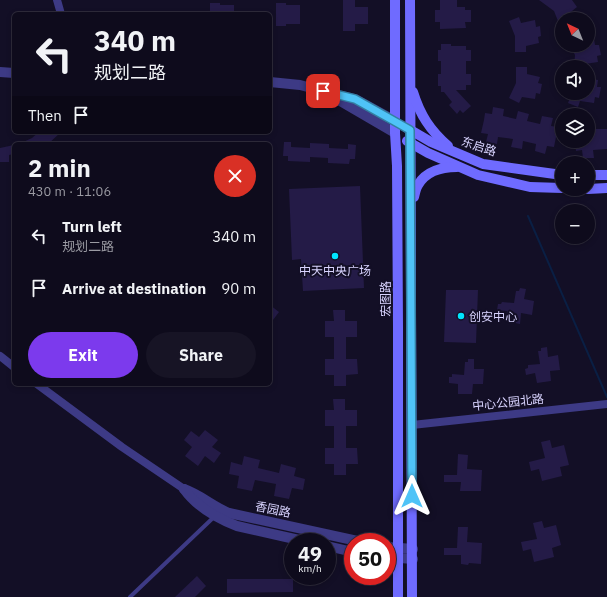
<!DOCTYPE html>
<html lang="en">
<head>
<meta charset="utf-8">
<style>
  :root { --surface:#0e0b1c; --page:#171425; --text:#f1f3f6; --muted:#9b9ba3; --line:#2e2b3b; --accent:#7c3aed }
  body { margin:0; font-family:"IBM Plex Sans","Noto Sans SC",sans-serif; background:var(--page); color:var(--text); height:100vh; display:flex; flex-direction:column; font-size:15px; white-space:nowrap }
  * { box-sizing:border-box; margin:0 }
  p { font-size:13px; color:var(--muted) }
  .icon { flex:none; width:22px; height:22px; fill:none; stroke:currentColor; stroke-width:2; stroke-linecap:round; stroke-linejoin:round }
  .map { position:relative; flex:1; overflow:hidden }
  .drawer { position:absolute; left:12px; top:142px; width:260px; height:244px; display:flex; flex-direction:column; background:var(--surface); border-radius:6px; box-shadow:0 2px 6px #0003,0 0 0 1px var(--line) }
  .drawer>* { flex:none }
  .banner { position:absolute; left:12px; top:12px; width:260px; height:122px; border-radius:6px; box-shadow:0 2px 6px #0003,0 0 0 1px var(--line); background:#0e0b1c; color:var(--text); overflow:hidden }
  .needle { width:26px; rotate:317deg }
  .fabs { position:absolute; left:555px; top:12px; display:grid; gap:8px }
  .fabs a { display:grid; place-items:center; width:40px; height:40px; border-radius:50%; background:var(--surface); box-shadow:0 2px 6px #0003,0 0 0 1px var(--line); font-size:20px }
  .speed { position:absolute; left:284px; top:533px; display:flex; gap:8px; font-size:20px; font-weight:700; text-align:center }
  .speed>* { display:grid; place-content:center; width:52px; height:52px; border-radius:50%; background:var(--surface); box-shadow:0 2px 6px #0003,0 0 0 1px var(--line); line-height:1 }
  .speed small { font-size:10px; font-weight:400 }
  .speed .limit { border:6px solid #d22; background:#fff; color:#111 }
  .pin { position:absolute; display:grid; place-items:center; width:34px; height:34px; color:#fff; margin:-17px; border-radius:8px; box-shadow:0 2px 6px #0006 }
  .me { position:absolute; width:44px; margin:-22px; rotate:0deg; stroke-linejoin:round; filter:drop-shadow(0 0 3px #0008) }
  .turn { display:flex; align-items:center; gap:14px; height:84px; padding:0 16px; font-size:18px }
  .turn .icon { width:52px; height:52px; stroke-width:2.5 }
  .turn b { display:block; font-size:28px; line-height:34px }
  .then { display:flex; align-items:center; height:38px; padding:0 16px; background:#0003; gap:8px; font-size:15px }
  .round { display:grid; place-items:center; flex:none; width:42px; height:42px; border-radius:21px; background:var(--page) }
  .overview { display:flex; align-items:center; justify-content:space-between; height:68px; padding:0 16px }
  h1 { font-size:24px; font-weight:700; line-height:30px }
  .button { display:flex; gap:8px; margin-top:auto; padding:8px 16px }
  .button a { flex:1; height:46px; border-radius:24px; background:var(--accent); color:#fff; font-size:16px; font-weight:700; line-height:46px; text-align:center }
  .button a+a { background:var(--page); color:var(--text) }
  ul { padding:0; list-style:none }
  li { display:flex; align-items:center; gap:12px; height:52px; padding:0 16px }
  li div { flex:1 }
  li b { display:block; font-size:15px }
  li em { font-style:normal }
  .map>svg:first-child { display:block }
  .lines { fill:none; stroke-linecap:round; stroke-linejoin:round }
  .stream { stroke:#0a1f44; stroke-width:2 }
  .building { fill:#241b47 }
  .service { stroke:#3d3a85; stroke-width:4 }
  .minor { stroke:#3d3a85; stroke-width:8 }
  .tertiary { stroke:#3d3a85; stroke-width:10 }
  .secondary { stroke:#6f6bff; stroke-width:10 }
  .route-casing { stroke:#337fa1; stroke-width:10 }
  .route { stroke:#4fc3f7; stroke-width:7 }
  .poi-dot { fill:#00e5ff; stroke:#130f26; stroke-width:1.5 }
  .labels { text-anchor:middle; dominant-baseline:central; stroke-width:4; stroke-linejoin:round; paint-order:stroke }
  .street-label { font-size:12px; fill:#d9d4ff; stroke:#130f26 }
  .poi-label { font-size:12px; fill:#d9d4ff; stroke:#130f26 }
</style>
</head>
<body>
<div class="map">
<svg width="607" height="597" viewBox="0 0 607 597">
  <rect width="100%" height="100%" fill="#130f26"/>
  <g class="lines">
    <path class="stream" d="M528,216l79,181"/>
  </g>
  <g class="building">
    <path d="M343,0h12v7h13v17h-13v7h-12z"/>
    <path d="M440,0h17v7h8v3h6v12h-6l1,6 -26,1v-7h-5v-12h5z"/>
    <path d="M539,0h33l5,7 -10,8 2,4h-7v12l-8,-20z"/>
    <path d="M210,3h10v2h14v9h-24z"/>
    <path d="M276,3h10v2h14v19h-14v2h-10z"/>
    <path d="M519,17l2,6 14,-3 1,7 4,-1 1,10 -3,1 1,6 -13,3v6h-11v-16l-6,-15z"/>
    <path d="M594,39l1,6h4l2,10 -4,1 1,6 -13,2v3h-11l1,-12 -5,-10h18v-5z"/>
    <path d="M441,44h10v2h15v4h5v11h-5v13h5v11h-5v5h-10l15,16 -8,7 -3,-3 -3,4 -8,-9 3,-3 -8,-10h-3v-6h-3v-12h3v-13h-3v-11h3z"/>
    <path d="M516,67h11v7l13,3 -2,6 4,1 -2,10 -4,-1 -1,6 -13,-2 -3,6 -10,-5 7,-15z"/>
    <path d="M592,79l6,1 -1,7h4l-2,11 -4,-1 -1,6 -14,-2 -2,6 -10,-4 4,-10h16v-12h3z"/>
    <path d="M493,107l11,2 -1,7 13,3 2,-8 11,3 -2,7 13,3 2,-8 11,2 -2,8 7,1 -4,20 -7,-1 -2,8 -10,-3 1,-7 -13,-3 -1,8 -11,-2 2,-8 -15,-2 -1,7 -11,-2 2,-8 -7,-1 3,-13 1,-7 7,1z"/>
    <path d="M588,129h19v20l-14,1 1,8h-11l-1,-8 -6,1 -1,-7h7v-3h6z"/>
    <path d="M39,132h22l-13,12h-29l13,-6z"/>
    <path d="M284,142h7v5l19,1v-5l19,1v4l19,1v-5l8,1 -1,14h-5l-1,5 -21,-1v-5l-18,-1v5l-22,-1v-5h-5z"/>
    <path d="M14,145v9l-5,1v7h-9v-14z"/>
    <path d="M360,186l4,102 -61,3 -2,-32 -9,1 -3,-71z"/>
    <path d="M520,288l6,1 -2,10 10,2 -2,14 -11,-2 -1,11 -14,-3 1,-10 -10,-1 1,-6h3l1,-2 12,1 2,-12h3z"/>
    <path d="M446,290h32l-2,53 -32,-1z"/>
    <path d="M270,305l9,7 -9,12z"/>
    <path d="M333,310h12v11h12v16h-11v22h11l1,15 -12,1v11h-12v-11h-9v-16h9v-22h-9v-16h9z"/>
    <path d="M547,347l1,10 10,-2 2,15 -10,1 1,10 -14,2 -2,-10 -9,2 -1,-6 3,-1v-3l12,-1 -2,-13h3v-3z"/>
    <path d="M468,359h6v10h10l-1,15h-10l-1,10h-14v-10l-9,-1v-6h3v-3l12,1 1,-13h3z"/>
    <path d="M333,399h12v11h12v16h-11v22h11l1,16h-12v11h-12v-11h-9v-16h9v-22h-9v-16h9z"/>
    <path d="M205,430l13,10 -6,7 9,6 -7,10 -9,-7 -7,10 -13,-10 7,-9 -8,-7 7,-9 8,6z"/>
    <path d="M550,440l2,8 12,-3 5,20 -9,2 2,9 -20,5 -3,-12 -8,2 -2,-9 16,-4 -4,-16z"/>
    <path d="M458,454l10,1 -1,14 15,1 -1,21h-21l1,-9h-17v-7h13z"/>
    <path d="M244,456l16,4 -2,8 21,5 2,-9 15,4 -2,8 11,3 -2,11 -11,-2 -3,11 -15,-3 2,-12 -21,-4 -3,11 -15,-3 2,-12 -10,-2 2,-12 11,3z"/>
    <path d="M542,521l2,7 12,-3 5,20 -9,3 2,9 -20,5 -3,-13 -8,2 -2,-9 16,-3 -4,-16z"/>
    <path d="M458,527h10l-1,15 15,1 -1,21 -12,-1 -1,2 -7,-1v-9h-17v-7h13z"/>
    <path d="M197,576l9,10 -11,11h-20z"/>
    <path d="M227,579h66v13l-66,1z"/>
  </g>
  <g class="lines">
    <path class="service" d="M130,597l85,-81"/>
    <g class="minor">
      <path d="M57,0l4,14"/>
      <path d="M0,356l14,11"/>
      <path d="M37,384l85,63 62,42"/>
      <path d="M412,425l195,-21"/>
    </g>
    <g class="tertiary">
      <path d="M0,72l14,1"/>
      <path d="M270,82l30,3 23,6"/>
      <path d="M395,133l-72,-42 32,8 40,22"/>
      <path d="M184,489c17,6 28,17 45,24l133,29"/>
      <path d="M184,489c13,18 32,29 53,37l71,16"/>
      <path d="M327,546l26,6"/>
      <path d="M387,547l26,2"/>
      <path d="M387,557l26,2"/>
    </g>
    <g class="secondary">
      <path d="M395,0v133l2,33 1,161v270"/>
      <path d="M410,0l2,597"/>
      <path d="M413,92c7,23 17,38 35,54"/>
      <path d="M407,128l24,14 52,22 79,11"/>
      <path d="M407,141l21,12 50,22 52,12 32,1"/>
      <path d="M588,175h19"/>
      <path d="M576,189h5"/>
      <path d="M588,189l19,-1"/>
      <path d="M414,197c1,-4 2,-9 4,-12 8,-14 25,-18 39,-18"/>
    </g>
  </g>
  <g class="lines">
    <defs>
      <path id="route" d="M323,91l32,8 55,31 2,366"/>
    </defs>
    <use href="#route" class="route-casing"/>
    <use href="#route" class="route"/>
  </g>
  <g class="poi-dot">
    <circle cx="335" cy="256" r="4"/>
    <circle cx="461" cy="316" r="4"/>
  </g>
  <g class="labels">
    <g class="street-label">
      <text transform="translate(479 146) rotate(18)">东启路</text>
      <text transform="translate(385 299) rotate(-90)">宏图路</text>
      <text transform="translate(508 402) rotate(-6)">中心公园北路</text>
      <text transform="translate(273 509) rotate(12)">香园路</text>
    </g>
    <g class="poi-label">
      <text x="335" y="270">中天中央广场</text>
      <text x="469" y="316" text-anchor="start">创安中心</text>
    </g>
  </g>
</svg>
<div class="fabs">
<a><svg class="needle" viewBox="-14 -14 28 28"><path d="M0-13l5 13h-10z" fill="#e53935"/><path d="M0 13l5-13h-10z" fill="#9b9ba3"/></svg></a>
<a><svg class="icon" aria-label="sound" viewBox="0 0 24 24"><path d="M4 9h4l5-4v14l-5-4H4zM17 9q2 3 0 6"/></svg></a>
<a><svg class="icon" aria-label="layers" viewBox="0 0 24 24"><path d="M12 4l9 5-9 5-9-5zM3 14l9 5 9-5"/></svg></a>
<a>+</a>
<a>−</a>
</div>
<div class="speed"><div>49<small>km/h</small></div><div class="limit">50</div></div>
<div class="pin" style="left:323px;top:91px;background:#d93025"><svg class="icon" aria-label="arrive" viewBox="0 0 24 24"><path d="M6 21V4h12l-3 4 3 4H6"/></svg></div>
<svg class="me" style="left:412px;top:496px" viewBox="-20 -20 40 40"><path d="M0-17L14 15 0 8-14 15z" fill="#4fc3f7" stroke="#fff" stroke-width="4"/></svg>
<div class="banner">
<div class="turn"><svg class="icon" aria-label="left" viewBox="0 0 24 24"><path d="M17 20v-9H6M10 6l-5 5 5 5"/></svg><div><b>340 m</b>规划二路</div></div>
<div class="then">Then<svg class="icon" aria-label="arrive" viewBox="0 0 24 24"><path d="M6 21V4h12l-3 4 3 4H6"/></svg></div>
</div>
<section class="drawer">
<div class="overview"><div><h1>2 min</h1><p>430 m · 11:06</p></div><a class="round" style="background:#d93025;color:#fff"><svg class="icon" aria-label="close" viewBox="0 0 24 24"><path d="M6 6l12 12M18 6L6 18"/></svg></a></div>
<ul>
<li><svg class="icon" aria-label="left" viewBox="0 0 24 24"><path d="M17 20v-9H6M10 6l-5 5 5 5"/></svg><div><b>Turn left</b><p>规划二路</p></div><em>340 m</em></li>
<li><svg class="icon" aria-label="arrive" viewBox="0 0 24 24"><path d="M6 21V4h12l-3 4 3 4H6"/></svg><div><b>Arrive at destination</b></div><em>90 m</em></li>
</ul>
<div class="button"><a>Exit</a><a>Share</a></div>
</section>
</div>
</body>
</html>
